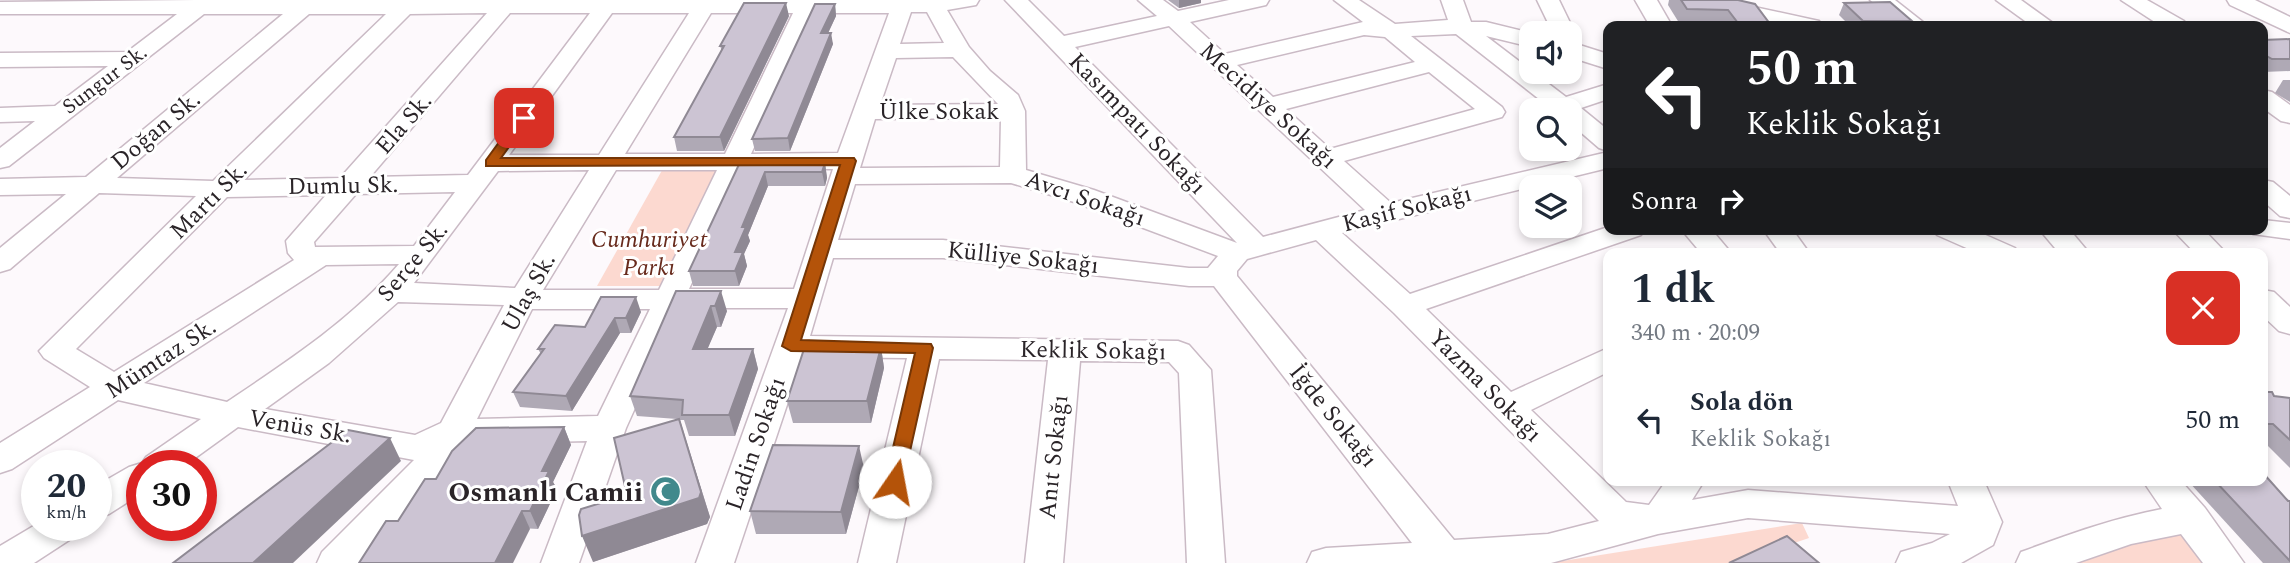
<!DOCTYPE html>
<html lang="tr">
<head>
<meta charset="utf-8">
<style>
  :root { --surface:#fff; --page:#f2f2f3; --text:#1f2937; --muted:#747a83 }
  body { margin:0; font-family:Spectral,serif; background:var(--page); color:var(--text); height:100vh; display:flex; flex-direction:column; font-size:26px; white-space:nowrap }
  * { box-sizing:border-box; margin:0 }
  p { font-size:23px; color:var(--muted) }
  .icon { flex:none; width:38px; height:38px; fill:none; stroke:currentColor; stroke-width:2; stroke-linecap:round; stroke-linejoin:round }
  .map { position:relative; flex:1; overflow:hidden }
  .drawer { position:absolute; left:1603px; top:248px; width:665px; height:238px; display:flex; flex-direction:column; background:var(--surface); border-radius:14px; box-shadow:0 4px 10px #0003 }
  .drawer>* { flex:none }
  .guide { position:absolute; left:1603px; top:21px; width:665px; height:214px; border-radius:14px; box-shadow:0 4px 10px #0003; background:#202124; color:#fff; overflow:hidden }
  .fabs { position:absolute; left:1519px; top:21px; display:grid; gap:14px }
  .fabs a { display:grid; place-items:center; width:63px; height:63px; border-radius:14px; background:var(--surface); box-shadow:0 4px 10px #0003; font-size:35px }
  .speed { position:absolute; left:21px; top:450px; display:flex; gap:14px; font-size:35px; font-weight:700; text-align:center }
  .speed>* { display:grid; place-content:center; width:91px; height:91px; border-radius:50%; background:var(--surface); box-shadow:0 4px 10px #0003; line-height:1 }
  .speed small { font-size:18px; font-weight:400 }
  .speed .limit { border:10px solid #d22; background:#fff; color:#111 }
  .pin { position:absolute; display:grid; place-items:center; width:60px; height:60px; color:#fff; margin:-30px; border-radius:14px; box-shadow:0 4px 10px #0006 }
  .me { position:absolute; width:77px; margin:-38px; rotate:12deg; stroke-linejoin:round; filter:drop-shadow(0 0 5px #0008) }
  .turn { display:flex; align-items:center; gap:24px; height:147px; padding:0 28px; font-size:32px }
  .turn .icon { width:91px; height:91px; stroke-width:2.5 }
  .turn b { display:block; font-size:49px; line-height:60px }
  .then { display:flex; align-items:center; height:66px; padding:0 28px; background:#0003; gap:14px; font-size:26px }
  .round { display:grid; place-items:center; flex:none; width:74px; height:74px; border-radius:14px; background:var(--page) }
  .head { display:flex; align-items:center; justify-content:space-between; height:119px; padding:0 28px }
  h1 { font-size:42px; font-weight:700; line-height:52px }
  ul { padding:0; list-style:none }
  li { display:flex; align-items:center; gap:21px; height:105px; padding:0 28px }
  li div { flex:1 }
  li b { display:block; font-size:26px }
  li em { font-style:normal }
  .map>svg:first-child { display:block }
  .green { fill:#fcd9d0 }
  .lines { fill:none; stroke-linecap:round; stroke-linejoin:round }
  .minor-casing { stroke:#cabac5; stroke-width:3 }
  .minor { fill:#fff; fill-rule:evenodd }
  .wall { fill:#afa9b5 }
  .shaded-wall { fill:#8f8994 }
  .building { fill:#ccc4d3; stroke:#8f8994; stroke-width:2 }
  .route { fill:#b45309; stroke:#753606; stroke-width:2 }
  .labels { text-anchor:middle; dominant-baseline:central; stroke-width:6; stroke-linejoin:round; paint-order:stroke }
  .far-street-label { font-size:21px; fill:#2a2428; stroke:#fff }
  .street-label { font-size:24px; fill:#2a2428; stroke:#fff }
  .park-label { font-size:24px; font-style:italic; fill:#682b1d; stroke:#fff }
  .near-poi-label { font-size:28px; font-weight:bold; fill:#2a2428; stroke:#fff; text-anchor:end }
</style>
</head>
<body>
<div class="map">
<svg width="2290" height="563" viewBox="0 0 2290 563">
  <rect width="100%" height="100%" fill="#fdf9fc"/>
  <g class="green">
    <path d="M665,165h59l-59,121h-68z"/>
    <path d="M1802,523l7,15 -73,25h-186z"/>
    <path d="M2171,525l34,38h-145z"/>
  </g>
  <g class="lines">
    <defs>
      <g id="minor">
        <path d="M196,0h783l-3,5 -29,5 22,37 21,24 28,24 7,16 1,59 68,20 143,53 -232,-243h23l36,36 93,-20 -19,-16h25l15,11 51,-11h40l-3,5 -76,17 35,32 138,-32 -29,-22h25l36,24 53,-4 -7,-20h22l8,22h15l45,11v14l-45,-11 80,61 42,-13v15l-27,9 27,22v21l-9,-3 -29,-25v-13h-17l-97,-76 -45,2 91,71 3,5 -3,5 -158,44 47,42 217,-51v16l-266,65 68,61 198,-67 37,2 -4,6 -215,74 85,83 97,-44v24l-77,38 95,92 23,3 17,-24h38l-12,19 56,-10 210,16 -10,-25h36l18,41 -9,23 -32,18h-65l5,-11 31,-9 18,-9 -202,-16 -90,16 -107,29h-244l5,-11 14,-4 86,-5 -198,-257h-25l-246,-28h-110l-23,78 368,5 11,4 22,25 14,193h-38l-8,-190 -10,-11 -89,-1 -17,202h-38l23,-203 -109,-1 -43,204h-38l49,-205 -104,-1 -69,206h-38l92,-255h-108l-54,120 -47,135h-38l46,-122 -122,3 -10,17 -95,102h-43l5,-11 92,-92 -176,-33 -54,39h-42v27l-33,21 -13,4v-32l33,-19 13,-4 4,-6 55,-38 -83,-19 -106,69 -12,4v-30l90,-56 -46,-29 -5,-7 157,-155 -97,-3 -89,76 -10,3v-24l66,-54 -66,1v-16l86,-2 197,-163h-79l-195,152 -9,2v-20l35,-27 -35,1v-14l55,-2 53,-40 -108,1v-14l127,-1 50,-38h-177v-12zM911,12h16l17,31 -44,1zM487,13l-147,165 -96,2 166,-166zM510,13h80l-122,162 -98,2zM612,13h77l-90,142h-90zM711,13h82l-68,141h-100zM815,13h74l-51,140 -87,1zM309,14h77l-173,167 -96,-3zM1169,26l196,184 -102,27 -188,-190zM1364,35l21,2 30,25 -142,35 -36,-32zM953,57l45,47 -118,1 16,-47zM1429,72l46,37 -145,40 -44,-40zM1001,118l-1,49 -140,1 15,-49zM744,169h89l-39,120h-105zM589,170l-74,118 -101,-5 84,-112zM616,170h101l-58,120h-116zM1011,183l63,19 144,54 -10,12h-19l-246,-28h-105l17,-56zM455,192l-41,54 -99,1 -1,-5 42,-48zM326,195l-40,46 2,12 6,7 -180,112 -38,-23 151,-152zM1316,240l78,73 205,208 -51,13 -94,6 -217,-264v-5l10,-12zM399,264c-48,56 -111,97 -172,138l-83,-19 182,-118zM398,302l106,3 -63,118 -26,12 -150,-26 64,-46zM532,309h118l-52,107 -121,3z"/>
        <path d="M1537,0h22l16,33 -3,5h-2v-5h-17z"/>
        <path d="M1635,0h22l15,26h-22z"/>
        <path d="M1682,0h40l97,21 3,5h-40l-97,-21z"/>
        <path d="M1870,0h25l33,26h-25z"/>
        <path d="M1996,0h25l36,26h-25z"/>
        <path d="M2121,0h26l37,21 3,5h-26z"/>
        <path d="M2227,0h28l35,17v16l-60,-28z"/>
        <path d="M1570,42l38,12v15l-38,-12z"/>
        <path d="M2263,90l9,2 18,13v18l-9,-2 -18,-13z"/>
        <path d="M2263,180l10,2 17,14v22l-10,-2 -17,-15z"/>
        <path d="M2263,220l27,3v16l-37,-5 -3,-5h13z"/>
        <path d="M1681,229h30l21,25h-30z"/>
        <path d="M1763,229h29l18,25h-29z"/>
        <path d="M1933,229h39l43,19 4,6h-39l-43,-19z"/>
        <path d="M2039,229h30l21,25h-30z"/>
        <path d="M2172,229h31l24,25h-31z"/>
        <path d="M2263,290l11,2 16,15v27l-11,-3 -16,-15z"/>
        <path d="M2143,481h38l24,27 39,55h-41l-22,-29 -50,10 -55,19h-60l5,-11c46,-17 93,-34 141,-43z"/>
        <path d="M37,524l46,1 -6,10 -43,28h-34v-17z"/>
      </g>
    </defs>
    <use href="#minor" class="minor-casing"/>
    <use href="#minor" class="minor"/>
  </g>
  <g class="wall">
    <path d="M1168,0h33v3l-22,5z"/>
    <path d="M1669,0h69l32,24v2h-89l-13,-21z"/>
    <path d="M1844,3l68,18 -2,5h-60l-11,-11z"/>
    <path d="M835,4l1,12 -8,17 5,11 -43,107h-35l-3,-12z"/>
    <path d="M789,16l-65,135h-47l-3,-14 48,-86 -2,-5z"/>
    <path d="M2290,39v32l-27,1v-32z"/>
    <path d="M2283,80h7v22l-15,-9z"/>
    <path d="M742,158l83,5 2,15 -2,8h-57l-20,49 2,6 -6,13 3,12 -8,20h-46l-4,-15z"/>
    <path d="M676,291l51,20 -6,16h-4l-10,22h46l5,20 -23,67h-46l-5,-16h-4l30,97 -3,7 -114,38 34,-67 50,-76 -40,-3 -7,-20z"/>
    <path d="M601,297l40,15 -10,21h-11l-48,78 -52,-4 -7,-15 28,-38 -3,-5 47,-22z"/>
    <path d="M881,347l3,21 -13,55h-78l-6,-22z"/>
    <path d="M2263,392l11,4 16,2v70l-27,-27z"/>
    <path d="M564,427l7,18 -18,37 4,7 -19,40 -140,-8 38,-42z"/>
    <path d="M864,468l-18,66h-90l-6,-23z"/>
    <path d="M2188,481h75l27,20v62h-27z"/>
  </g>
  <g class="shaded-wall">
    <path d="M1179,0h22v3l-22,5z"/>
    <path d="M786,3l3,13 -65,135 -4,-14z"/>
    <path d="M835,4l1,12 -13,28 -2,-11z"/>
    <path d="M831,33l2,11 -43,107 -2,-13z"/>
    <path d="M825,163l2,15 -2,8 -3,-14z"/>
    <path d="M765,172l3,14 -20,49 2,6 -6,13 3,12 -8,20 -4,-15v-19l7,-25z"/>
    <path d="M721,291l6,20 -6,16 -6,-21z"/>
    <path d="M636,297l5,15 -10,21 -5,-15z"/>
    <path d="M711,306l6,21 -18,42 -6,-20z"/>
    <path d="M615,318l5,15 -48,78 -6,-15z"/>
    <path d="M881,347l3,21 -13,55 -4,-22z"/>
    <path d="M753,349l5,20 -23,67 -6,-21z"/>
    <path d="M679,419l31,98 -3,7 -114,38 -11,-26 119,-44z"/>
    <path d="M564,427l7,18 -18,37 4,7 -19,40 -8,-18 12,-40z"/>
    <path d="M390,438l11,23 -108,102h-40z"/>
    <path d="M859,446l5,22 -18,66 -5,-22z"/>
    <path d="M522,511l8,18 -17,34h-18z"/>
  </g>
  <g class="building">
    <path d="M1681,0h57l17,4 15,20 -32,-1 -10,-13 -41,-1z"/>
    <path d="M1890,2l22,19h-49l-19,-18z"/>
    <path d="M744,3h42l-66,134h-46l50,-91h-4z"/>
    <path d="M815,4h20l-14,29h10l-43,105 -36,1z"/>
    <path d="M2290,39v20h-18l-9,-5v-14z"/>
    <path d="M742,158h73l10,5 -3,9h-57l-23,55h4l-11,25h8l-8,19h-46z"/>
    <path d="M676,291h45l-6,15h-4l-18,43h60l-24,66h-47l1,-15 -53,-4z"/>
    <path d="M601,297h35l-10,21h-11l-49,78 -53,-4 31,-43h-6l17,-24 30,2z"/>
    <path d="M805,346l76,1 -14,54h-80z"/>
    <path d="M2263,392h9l2,4 16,2v42l-17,-16h-10z"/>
    <path d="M679,419l22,73 -2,6 -117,38 -3,-21 2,-6 46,-14 -13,-57z"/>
    <path d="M564,427l-22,44h7l-19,40h-8l-27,52h-136l27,-42h12l27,-42h11l16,-28 24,-23z"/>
    <path d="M348,430l42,8 -137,125h-80z"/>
    <path d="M773,445l86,1 -18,66 -91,-1z"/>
    <path d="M2263,473l25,28h2v60l-75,-80h48z"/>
    <path d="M1787,536l32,27h-90z"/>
  </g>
  <path class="route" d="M524,114l6,4 -29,40h353l2,3 -55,179 130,4 2,4 -31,139h-14l-3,-5 30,-129 -124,-2 -9,-5 58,-181 -354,1v-6l33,-45z"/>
  <defs>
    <symbol id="mosque-disc" viewBox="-11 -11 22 22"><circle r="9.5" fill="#41898c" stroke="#fff"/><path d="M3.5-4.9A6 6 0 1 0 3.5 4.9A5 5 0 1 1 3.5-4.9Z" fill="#fff"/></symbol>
  </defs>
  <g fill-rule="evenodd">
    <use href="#mosque-disc" x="648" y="474" width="35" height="35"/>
  </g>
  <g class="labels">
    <g class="far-street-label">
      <text transform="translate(105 80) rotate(-37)">Sungur Sk.</text>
    </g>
    <g class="street-label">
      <text transform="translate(1268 106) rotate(42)">Mecidiye Sokağı</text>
      <text x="939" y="112">Ülke Sokak</text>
      <text transform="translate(404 124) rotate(-49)">Ela Sk.</text>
      <text transform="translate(1137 124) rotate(46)">Kasımpatı Sokağı</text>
      <text transform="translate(156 131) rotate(-40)">Doğan Sk.</text>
      <text transform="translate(343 186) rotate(-1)">Dumlu Sk.</text>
      <text transform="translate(1085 199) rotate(19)">Avcı Sokağı</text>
      <text transform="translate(209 201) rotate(-45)">Martı Sk.</text>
      <text transform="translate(1407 209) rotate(-14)">Kaşif Sokağı</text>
      <text transform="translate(1023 258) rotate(6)">Külliye Sokağı</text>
      <text transform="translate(413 262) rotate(-50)">Serçe Sk.</text>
      <text transform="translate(529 293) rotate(-61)">Ulaş Sk.</text>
      <text transform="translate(1093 351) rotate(1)">Keklik Sokağı</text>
      <text transform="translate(161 359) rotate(-33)">Mümtaz Sk.</text>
      <text transform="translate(1485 386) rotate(45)">Yazma Sokağı</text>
      <text transform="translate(1333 416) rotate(51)">İğde Sokağı</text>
      <text transform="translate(300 427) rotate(10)">Venüs Sk.</text>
      <text transform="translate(756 444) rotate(-71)">Ladin Sokağı</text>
      <text transform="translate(1054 457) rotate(-84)">Anıt Sokağı</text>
    </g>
    <g class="park-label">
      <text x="649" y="240">Cumhuriyet<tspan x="649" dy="28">Parkı</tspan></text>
    </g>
    <g class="near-poi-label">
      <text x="643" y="492">Osmanlı Camii</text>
    </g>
  </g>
</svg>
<div class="fabs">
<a><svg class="icon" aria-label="sound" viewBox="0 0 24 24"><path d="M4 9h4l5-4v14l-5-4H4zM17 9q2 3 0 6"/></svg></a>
<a><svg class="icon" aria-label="search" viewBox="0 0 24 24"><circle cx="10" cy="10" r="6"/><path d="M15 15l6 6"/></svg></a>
<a><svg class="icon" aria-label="layers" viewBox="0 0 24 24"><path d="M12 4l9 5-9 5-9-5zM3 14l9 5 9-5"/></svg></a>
</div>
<div class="speed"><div>20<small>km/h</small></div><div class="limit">30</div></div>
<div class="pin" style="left:524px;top:118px;background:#d93025"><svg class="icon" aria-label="arrive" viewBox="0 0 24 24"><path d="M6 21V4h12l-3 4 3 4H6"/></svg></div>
<svg class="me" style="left:895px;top:482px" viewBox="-20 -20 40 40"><circle r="19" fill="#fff"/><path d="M0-13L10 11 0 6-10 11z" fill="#b45309"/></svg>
<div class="guide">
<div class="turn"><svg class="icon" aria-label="left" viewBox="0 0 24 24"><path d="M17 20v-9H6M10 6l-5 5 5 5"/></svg><div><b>50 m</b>Keklik Sokağı</div></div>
<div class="then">Sonra<svg class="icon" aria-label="right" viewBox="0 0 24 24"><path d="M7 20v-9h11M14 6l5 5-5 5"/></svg></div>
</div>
<section class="drawer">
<div class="head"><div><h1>1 dk</h1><p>340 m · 20:09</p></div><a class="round" style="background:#d93025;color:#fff"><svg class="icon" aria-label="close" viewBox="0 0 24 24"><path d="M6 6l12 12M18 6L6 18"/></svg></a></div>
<ul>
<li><svg class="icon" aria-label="left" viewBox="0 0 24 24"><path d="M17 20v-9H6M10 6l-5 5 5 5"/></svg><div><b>Sola dön</b><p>Keklik Sokağı</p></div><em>50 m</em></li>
</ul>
</section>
</div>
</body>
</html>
